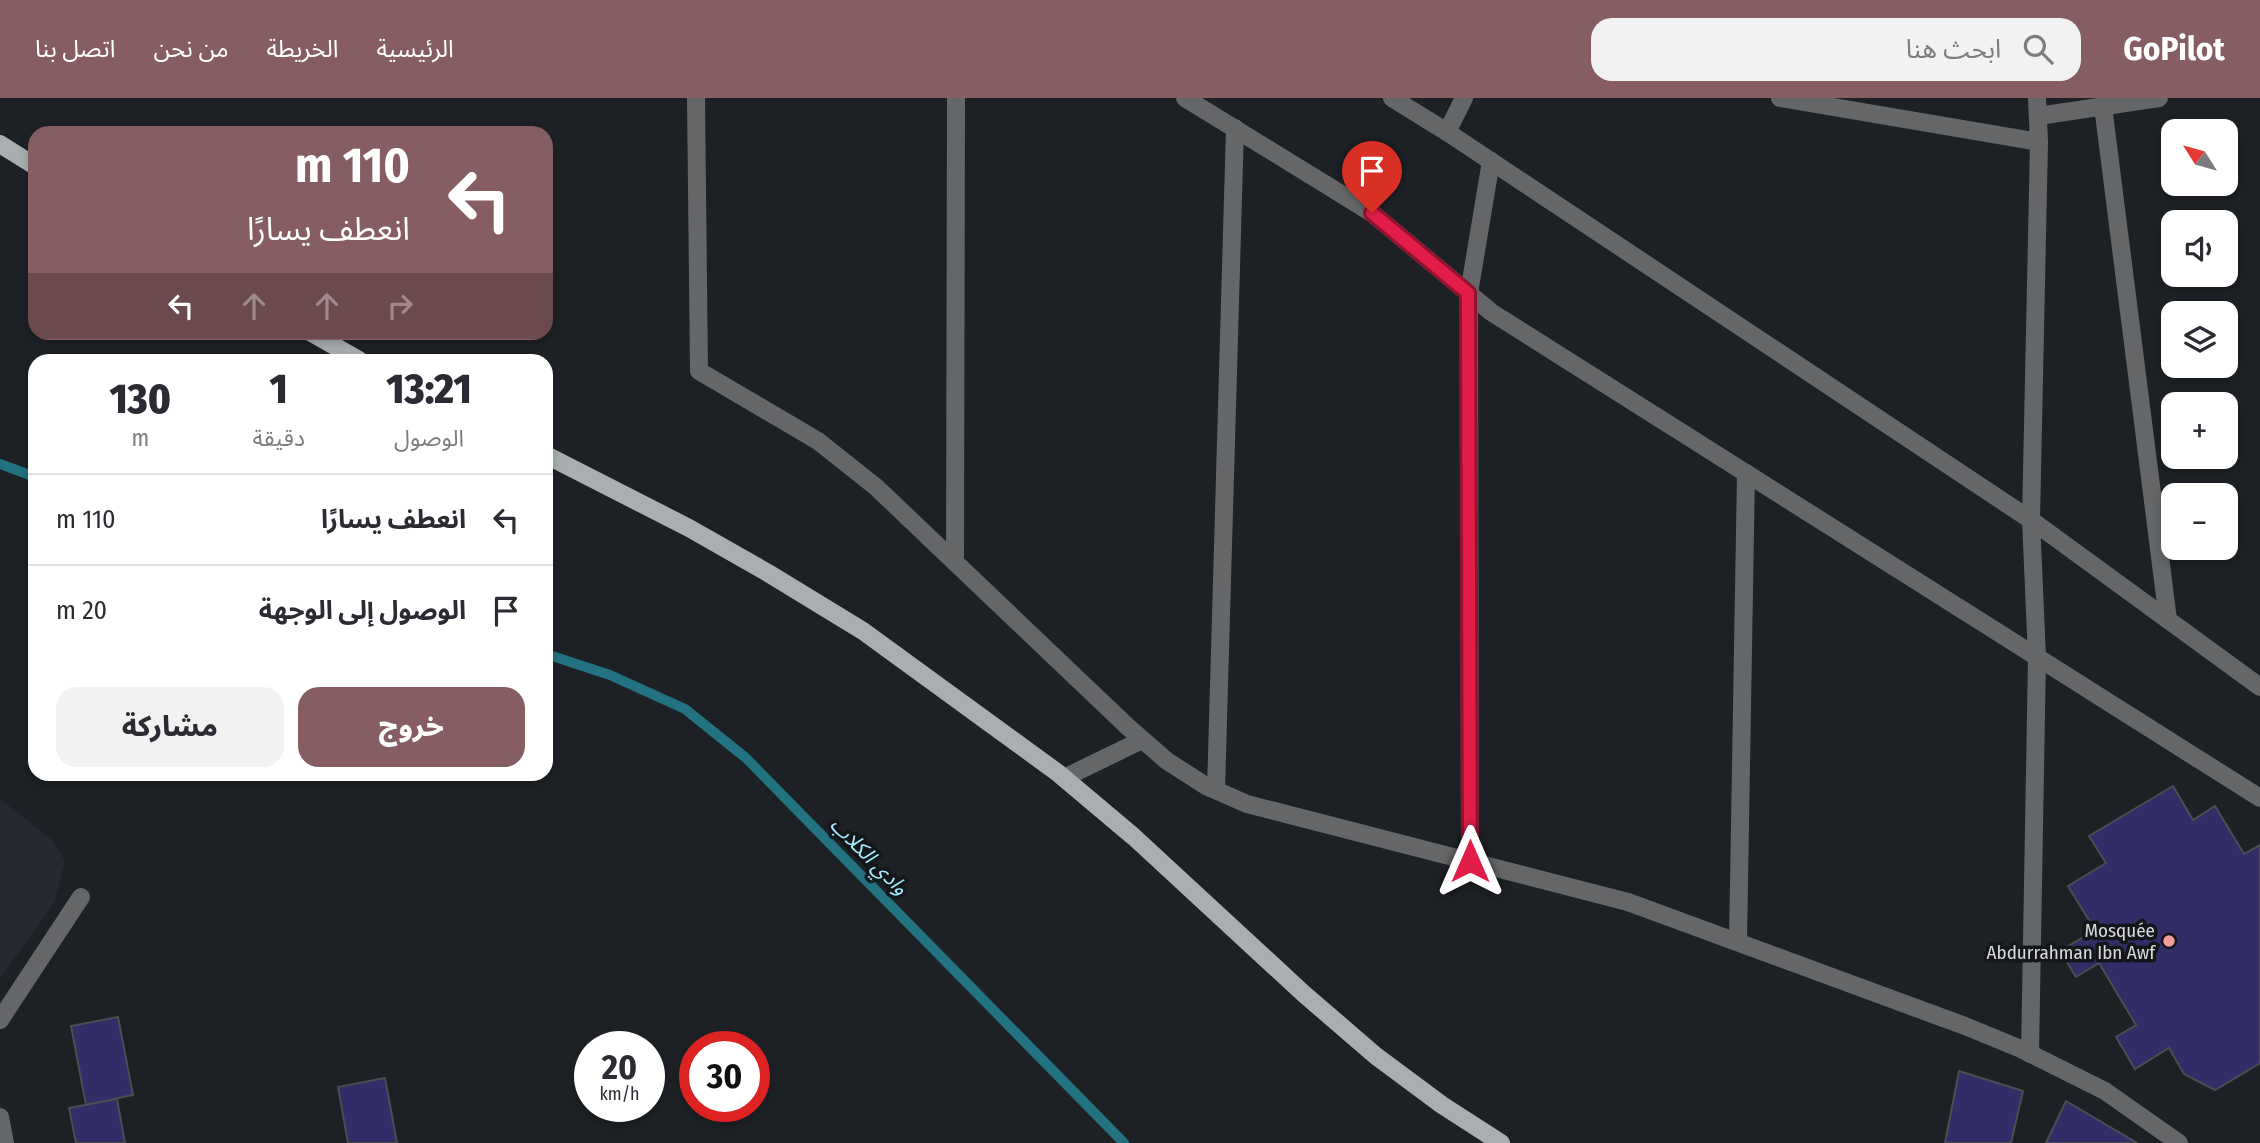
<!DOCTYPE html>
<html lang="ar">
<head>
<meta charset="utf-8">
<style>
  :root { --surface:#fff; --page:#f2f2f3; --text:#2b2b33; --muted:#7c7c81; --line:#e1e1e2; --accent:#865d62 }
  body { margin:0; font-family:"Fira Sans Condensed","Noto Sans Arabic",sans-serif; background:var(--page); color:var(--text); direction:rtl; height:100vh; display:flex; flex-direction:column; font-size:26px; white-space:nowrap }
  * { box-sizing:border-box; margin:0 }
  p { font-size:23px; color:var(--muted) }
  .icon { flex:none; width:38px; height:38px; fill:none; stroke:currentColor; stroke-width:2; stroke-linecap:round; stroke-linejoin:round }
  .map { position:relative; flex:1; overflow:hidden; direction:ltr }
  .panel { position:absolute; left:28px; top:256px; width:525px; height:427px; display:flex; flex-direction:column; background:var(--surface); border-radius:21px; box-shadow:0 4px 10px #0003; direction:rtl }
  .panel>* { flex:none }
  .banner { position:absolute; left:28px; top:28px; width:525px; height:214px; border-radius:21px; box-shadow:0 4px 10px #0003; direction:rtl; background:#865d62; color:#fff; overflow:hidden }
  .needle { width:46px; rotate:307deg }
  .fabs { position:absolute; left:2161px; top:21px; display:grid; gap:14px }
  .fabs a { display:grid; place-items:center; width:77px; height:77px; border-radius:14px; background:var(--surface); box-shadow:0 4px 10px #0003; font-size:35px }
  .speed { position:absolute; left:574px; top:933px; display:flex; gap:14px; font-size:35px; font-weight:700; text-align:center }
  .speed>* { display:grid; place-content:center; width:91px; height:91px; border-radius:50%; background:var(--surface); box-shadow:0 4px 10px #0003; line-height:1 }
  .speed small { font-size:18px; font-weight:400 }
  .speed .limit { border:10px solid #d22; background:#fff; color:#111 }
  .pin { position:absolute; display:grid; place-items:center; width:60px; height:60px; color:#fff; margin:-72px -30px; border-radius:50% 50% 50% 0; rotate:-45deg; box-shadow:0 0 7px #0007 }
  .pin .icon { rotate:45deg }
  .me { position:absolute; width:77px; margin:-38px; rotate:0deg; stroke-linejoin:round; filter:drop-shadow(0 0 5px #0008) }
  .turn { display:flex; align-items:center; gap:24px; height:147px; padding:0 28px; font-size:32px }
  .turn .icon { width:91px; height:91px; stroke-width:2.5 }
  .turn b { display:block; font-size:49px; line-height:60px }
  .lanes { display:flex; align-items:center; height:66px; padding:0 28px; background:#0003; justify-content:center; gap:35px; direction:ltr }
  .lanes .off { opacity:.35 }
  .eta { display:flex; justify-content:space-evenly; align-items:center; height:119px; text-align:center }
  .eta b { font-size:42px; font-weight:800; line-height:49px }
  .cta { display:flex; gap:14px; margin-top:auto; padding:14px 28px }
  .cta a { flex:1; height:80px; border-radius:21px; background:var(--accent); color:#fff; font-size:28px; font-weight:800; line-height:80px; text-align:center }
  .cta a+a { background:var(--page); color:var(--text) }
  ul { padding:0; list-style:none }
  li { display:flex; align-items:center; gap:21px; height:91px; padding:0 28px; border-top:2px solid var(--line) }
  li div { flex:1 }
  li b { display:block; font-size:26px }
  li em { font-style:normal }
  header { display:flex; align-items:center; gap:42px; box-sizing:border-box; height:98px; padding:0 35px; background:var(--accent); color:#fff }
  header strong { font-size:33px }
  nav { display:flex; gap:38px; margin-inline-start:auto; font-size:24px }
  .search { width:490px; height:63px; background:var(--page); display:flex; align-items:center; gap:18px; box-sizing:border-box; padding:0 24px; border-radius:21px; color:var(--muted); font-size:26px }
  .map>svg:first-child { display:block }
  .built { fill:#252a32 }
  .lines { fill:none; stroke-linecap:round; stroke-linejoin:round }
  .stream { stroke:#227282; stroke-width:10 }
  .building { fill:#322d66; stroke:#4c4c52; stroke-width:2 }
  .minor { stroke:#646668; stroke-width:18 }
  .major { stroke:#a9aeb1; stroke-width:18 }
  .route-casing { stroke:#92132f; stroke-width:18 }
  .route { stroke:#e11d48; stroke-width:12 }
  .poi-dot { fill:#f59b9c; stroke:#14161a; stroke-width:2.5 }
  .labels { text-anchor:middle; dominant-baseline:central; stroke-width:7; stroke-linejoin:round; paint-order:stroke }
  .poi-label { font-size:19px; fill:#d8dadd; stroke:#14161a; text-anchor:end }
  .water-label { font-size:21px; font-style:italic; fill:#a2ecfd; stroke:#14161a }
</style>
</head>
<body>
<header>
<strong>GoPilot</strong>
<div class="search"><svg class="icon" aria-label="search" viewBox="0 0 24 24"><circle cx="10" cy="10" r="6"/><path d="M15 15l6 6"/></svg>ابحث هنا</div>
<nav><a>الرئيسية</a><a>الخريطة</a><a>من نحن</a><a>اتصل بنا</a></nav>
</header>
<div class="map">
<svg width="2260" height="1045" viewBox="0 0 2260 1045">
  <rect width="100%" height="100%" fill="#1d2024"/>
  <path class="built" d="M0,701l52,41 13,21 -11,42 -54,76z"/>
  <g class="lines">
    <g class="stream">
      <path d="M0,366l35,13"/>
      <path d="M546,556l64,21 75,34 61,49 378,385"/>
    </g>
  </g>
  <g class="building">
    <path d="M2173,688l20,34 22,-14 29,48 16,-9v218l-45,27 -31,-16 -15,-26 -34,21 -19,-32 20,-12 -37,-62 -23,14 -16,-26 35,-21 -27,-44 38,-23 -17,-27z"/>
    <path d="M118,919l15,78 -47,10 -15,-79z"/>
    <path d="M1959,973l64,20 -12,52h-66z"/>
    <path d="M385,980l12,65h-49l-10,-56z"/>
    <path d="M117,1001l8,44h-49l-7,-35z"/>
    <path d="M2066,1003l71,42h-91z"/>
  </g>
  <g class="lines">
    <g class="minor">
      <path d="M696,0l3,273 119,70 58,46 252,240 39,34 39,25 41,18 381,98 337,124 56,23 84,42 74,52"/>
      <path d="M1185,0l187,115 119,99 769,486"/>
      <path d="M1392,0l55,34 584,388 229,167"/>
      <path d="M1780,0l259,44"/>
      <path d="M2103,8l65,514"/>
      <path d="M2038,18l121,-18"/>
      <path d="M1447,34l17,-34"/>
      <path d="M955,464l1,-464"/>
      <path d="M1064,680l78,-38"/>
      <path d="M1216,692l19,-662"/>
      <path d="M1470,763l-1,-568 22,-132"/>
      <path d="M1738,844l8,-469"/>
      <path d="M0,922l81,-123"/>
      <path d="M2030,956l7,-397 -6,-137 8,-378 -2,-44"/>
      <path d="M0,1019l5,26"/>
    </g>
    <g class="major">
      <path d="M0,46l35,22"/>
      <path d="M310,234l49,28"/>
      <path d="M546,357l143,73 79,45 95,58 195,142 76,64 170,157 72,62 66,49 59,38"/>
    </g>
  </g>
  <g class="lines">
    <defs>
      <path id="route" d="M1372,115l96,80 2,568"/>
    </defs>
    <use href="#route" class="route-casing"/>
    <use href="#route" class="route"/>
  </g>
  <circle class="poi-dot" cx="2169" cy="843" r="7"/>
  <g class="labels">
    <g class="poi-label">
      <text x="2155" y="832">Mosquée<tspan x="2155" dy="22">Abdurrahman Ibn Awf</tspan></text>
    </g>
    <g class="water-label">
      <text transform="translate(869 758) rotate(45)">وادي الكلاب</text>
    </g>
  </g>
</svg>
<div class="fabs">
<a><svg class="needle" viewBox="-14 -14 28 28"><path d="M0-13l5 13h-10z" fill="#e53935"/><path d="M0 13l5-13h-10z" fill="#7c7c81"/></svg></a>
<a><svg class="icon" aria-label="sound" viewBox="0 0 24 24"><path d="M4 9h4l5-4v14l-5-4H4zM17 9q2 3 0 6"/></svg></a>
<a><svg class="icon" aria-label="layers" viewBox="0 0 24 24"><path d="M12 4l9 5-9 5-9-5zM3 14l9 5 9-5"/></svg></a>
<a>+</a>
<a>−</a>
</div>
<div class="speed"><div>20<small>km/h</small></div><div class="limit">30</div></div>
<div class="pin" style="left:1372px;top:115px;background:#d93025"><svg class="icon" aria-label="arrive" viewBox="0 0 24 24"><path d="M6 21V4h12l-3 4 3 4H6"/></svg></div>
<svg class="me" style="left:1470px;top:763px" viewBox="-20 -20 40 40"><path d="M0-17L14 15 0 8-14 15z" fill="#e11d48" stroke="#fff" stroke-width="4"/></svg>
<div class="banner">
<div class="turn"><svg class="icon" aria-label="left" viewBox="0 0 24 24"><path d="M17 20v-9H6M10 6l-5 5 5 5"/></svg><div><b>110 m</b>انعطف يسارًا</div></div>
<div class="lanes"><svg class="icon" aria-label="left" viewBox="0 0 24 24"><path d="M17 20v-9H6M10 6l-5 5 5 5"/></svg><svg class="icon off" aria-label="ahead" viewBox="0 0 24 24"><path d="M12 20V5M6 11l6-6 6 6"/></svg><svg class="icon off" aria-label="ahead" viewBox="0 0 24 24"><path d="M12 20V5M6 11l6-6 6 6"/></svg><svg class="icon off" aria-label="right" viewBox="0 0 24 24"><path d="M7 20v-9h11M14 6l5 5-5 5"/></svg></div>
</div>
<section class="panel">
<div class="eta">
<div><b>13:21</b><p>الوصول</p></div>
<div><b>1</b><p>دقيقة</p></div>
<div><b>130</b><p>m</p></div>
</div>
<ul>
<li><svg class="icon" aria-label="left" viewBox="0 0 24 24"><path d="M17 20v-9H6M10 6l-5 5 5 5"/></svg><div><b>انعطف يسارًا</b></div><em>110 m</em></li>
<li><svg class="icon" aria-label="arrive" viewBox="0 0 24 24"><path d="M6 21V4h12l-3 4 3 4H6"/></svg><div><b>الوصول إلى الوجهة</b></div><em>20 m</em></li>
</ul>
<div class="cta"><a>خروج</a><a>مشاركة</a></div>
</section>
</div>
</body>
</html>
